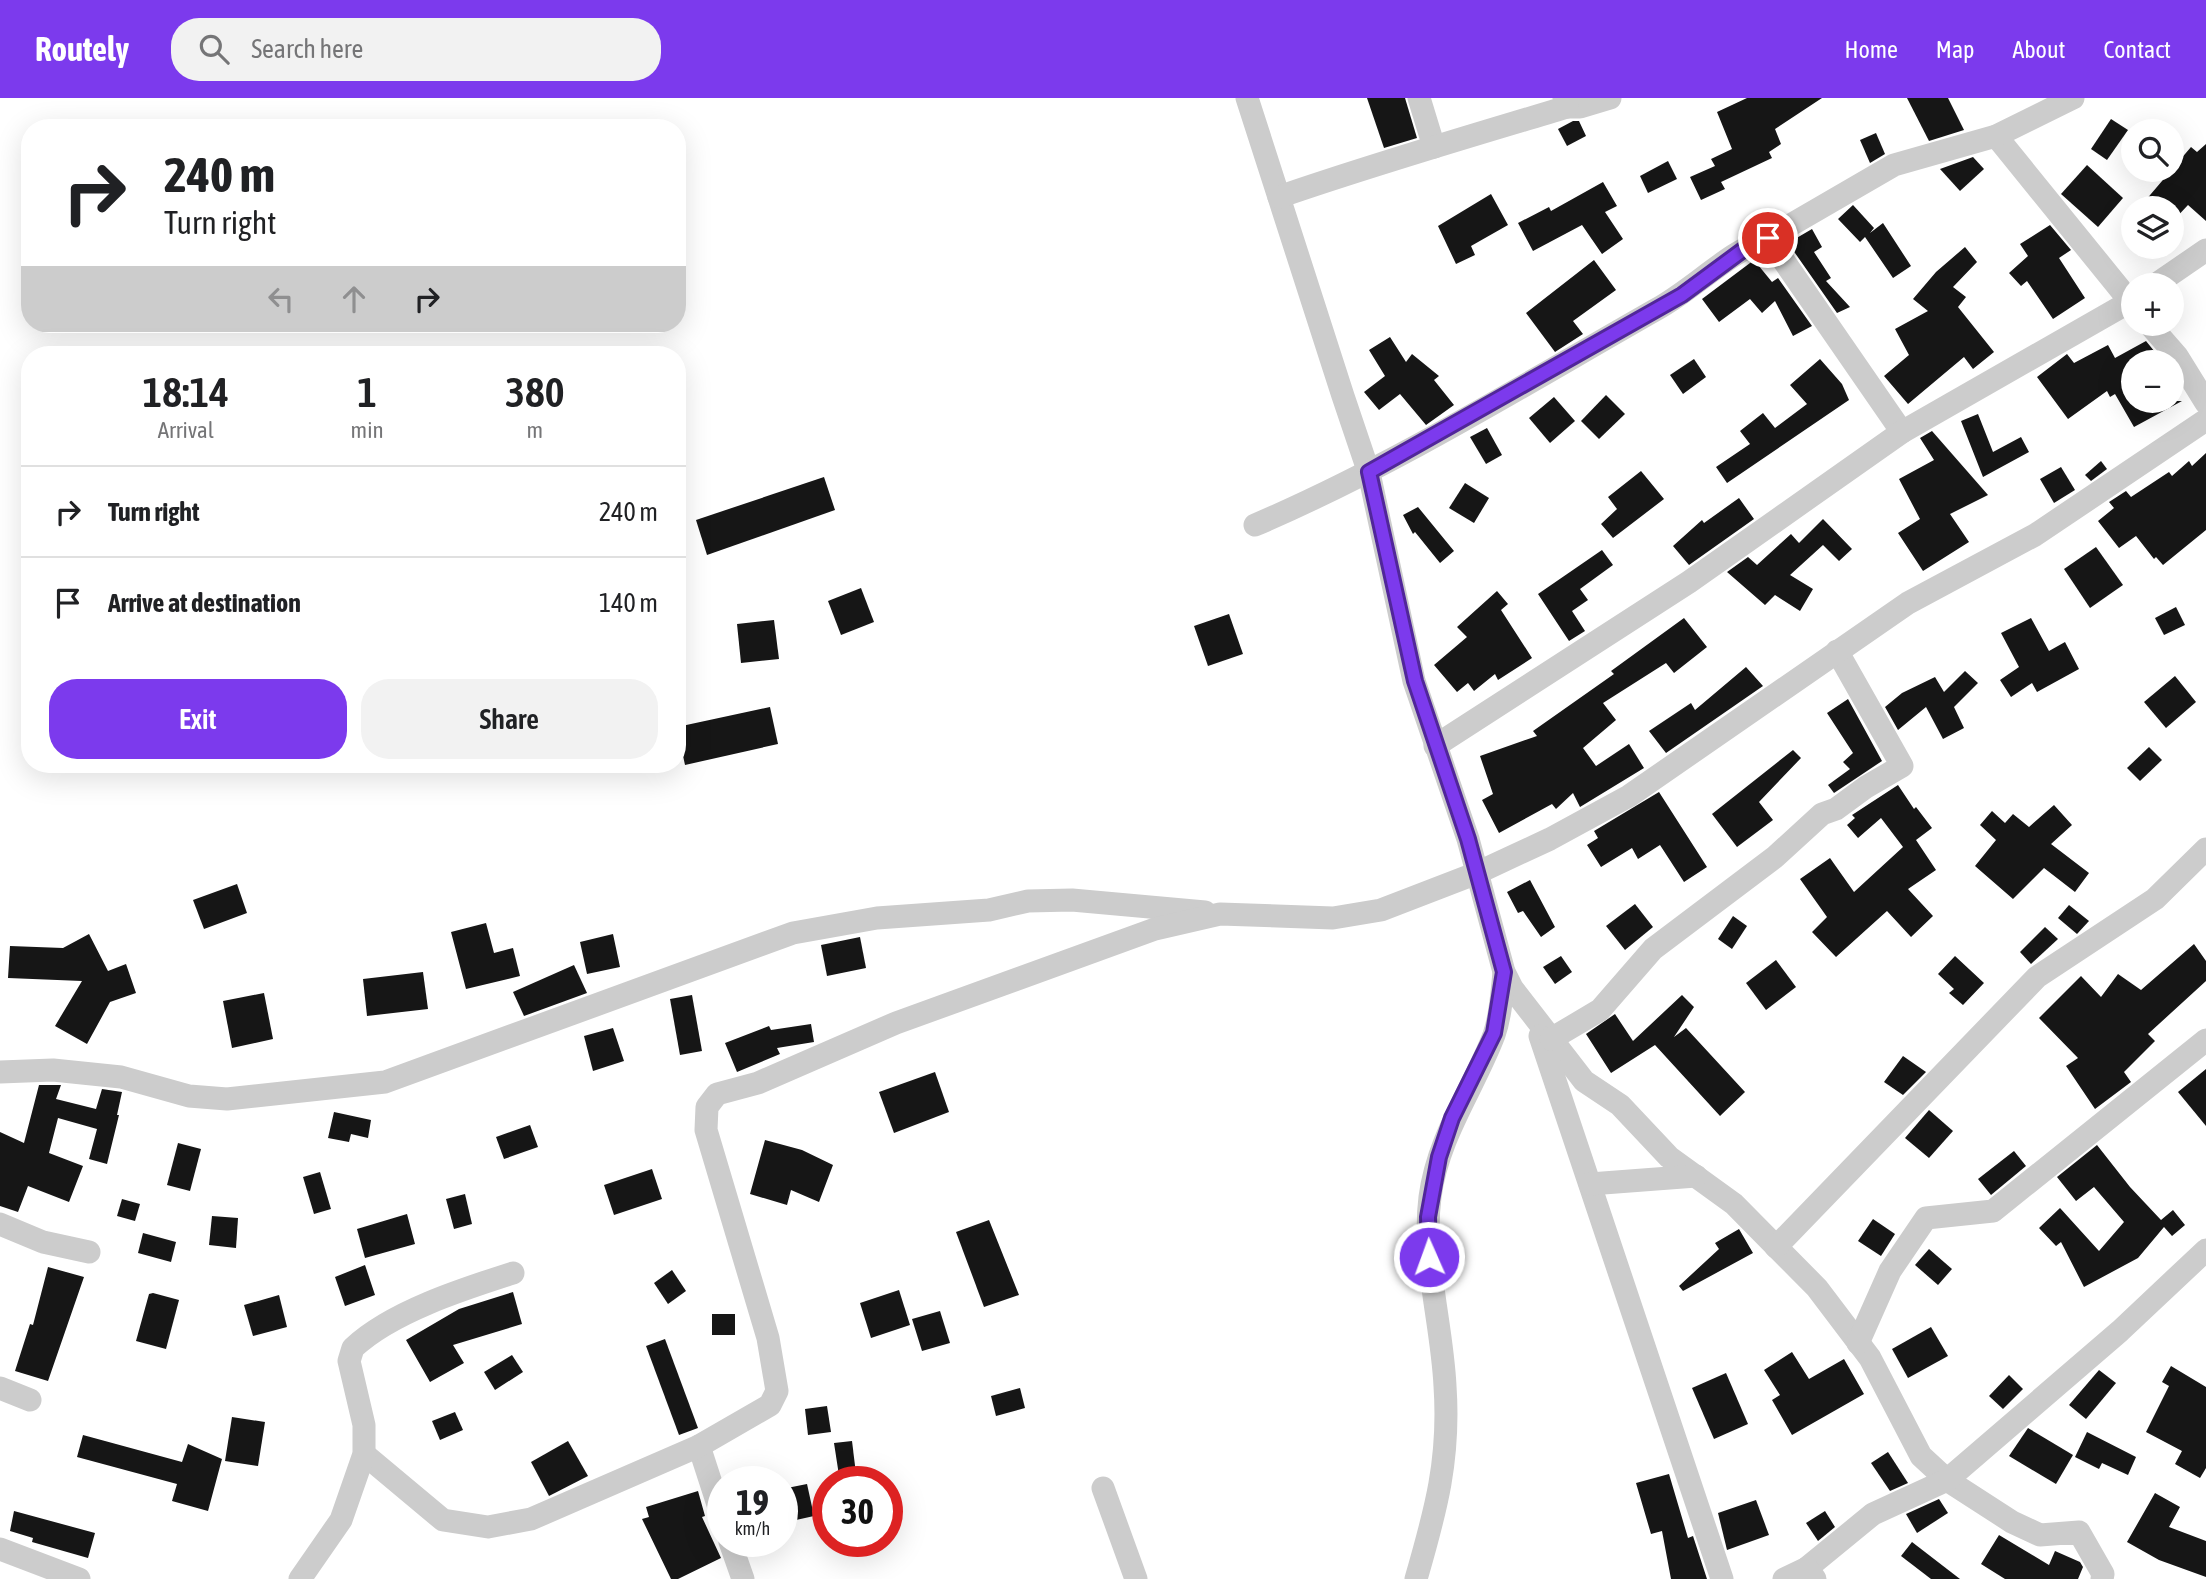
<!DOCTYPE html>
<html lang="en">
<head>
<meta charset="utf-8">
<style>
  :root { --surface:#fff; --page:#f2f2f2; --text:#202124; --muted:#757577; --line:#e0e0e0; --accent:#7c3aed }
  body { margin:0; font-family:"Asap Condensed",sans-serif; background:var(--page); color:var(--text); height:100vh; display:flex; flex-direction:column; font-size:26px; white-space:nowrap }
  * { box-sizing:border-box; margin:0 }
  p { font-size:23px; color:var(--muted) }
  .icon { flex:none; width:38px; height:38px; fill:none; stroke:currentColor; stroke-width:2; stroke-linecap:round; stroke-linejoin:round }
  .map { position:relative; flex:1; overflow:hidden }
  .sheet { position:absolute; left:21px; top:248px; width:665px; height:427px; display:flex; flex-direction:column; background:var(--surface); border-radius:28px; box-shadow:0 7px 28px #0002 }
  .sheet>* { flex:none }
  .hud { position:absolute; left:21px; top:21px; width:665px; height:214px; border-radius:28px; box-shadow:0 7px 28px #0002; background:#fff; color:var(--text); overflow:hidden }
  .tools { position:absolute; left:2121px; top:21px; display:grid; gap:14px }
  .tools a { display:grid; place-items:center; width:63px; height:63px; border-radius:50%; background:var(--surface); box-shadow:0 7px 28px #0002; font-size:35px }
  .speed { position:absolute; left:707px; top:1368px; display:flex; gap:14px; font-size:35px; font-weight:700; text-align:center }
  .speed>* { display:grid; place-content:center; width:91px; height:91px; border-radius:50%; background:var(--surface); box-shadow:0 7px 28px #0002; line-height:1 }
  .speed small { font-size:18px; font-weight:400 }
  .speed .limit { border:10px solid #d22; background:#fff; color:#111 }
  .pin { position:absolute; display:grid; place-items:center; width:60px; height:60px; color:#fff; margin:-30px; border:4px solid #fff; border-radius:50%; box-shadow:0 2px 7px #0007 }
  .me { position:absolute; width:77px; margin:-38px; rotate:358deg; stroke-linejoin:round; filter:drop-shadow(0 0 5px #0008) }
  .turn { display:flex; align-items:center; gap:24px; height:147px; padding:0 28px; font-size:32px }
  .turn .icon { width:91px; height:91px; stroke-width:2.5 }
  .turn b { display:block; font-size:49px; line-height:60px }
  .lanes { display:flex; align-items:center; height:66px; padding:0 28px; background:#0003; justify-content:center; gap:35px; direction:ltr }
  .lanes .off { opacity:.35 }
  .eta { display:flex; justify-content:space-evenly; align-items:center; height:119px; text-align:center }
  .eta b { font-size:42px; font-weight:600; line-height:49px }
  .button { display:flex; gap:14px; margin-top:auto; padding:14px 28px }
  .button a { flex:1; height:80px; border-radius:28px; background:var(--accent); color:#fff; font-size:28px; font-weight:600; line-height:80px; text-align:center }
  .button a+a { background:var(--page); color:var(--text) }
  ul { padding:0; list-style:none }
  li { display:flex; align-items:center; gap:21px; height:91px; padding:0 28px; border-top:2px solid var(--line) }
  li div { flex:1 }
  li b { display:block; font-size:26px }
  li em { font-style:normal }
  header { display:flex; align-items:center; gap:42px; box-sizing:border-box; height:98px; padding:0 35px; background:var(--accent); color:#fff }
  header strong { font-size:33px }
  nav { display:flex; gap:38px; margin-inline-start:auto; font-size:24px }
  .search { width:490px; height:63px; background:var(--page); display:flex; align-items:center; gap:18px; box-sizing:border-box; padding:0 24px; border-radius:28px; color:var(--muted); font-size:26px }
  .map>svg:first-child { display:block }
  .building { fill:#161616 }
  .lines { fill:none; stroke-linecap:round; stroke-linejoin:round }
  .minor { stroke:#ccc; stroke-width:23 }
  .route-casing { stroke:#51269a; stroke-width:18 }
  .route { stroke:#7c3aed; stroke-width:12 }
</style>
</head>
<body>
<header>
<strong>Routely</strong>
<div class="search"><svg class="icon" aria-label="search" viewBox="0 0 24 24"><circle cx="10" cy="10" r="6"/><path d="M15 15l6 6"/></svg>Search here</div>
<nav><a>Home</a><a>Map</a><a>About</a><a>Contact</a></nav>
</header>
<div class="map">
<svg width="2206" height="1481" viewBox="0 0 2206 1481">
  <rect width="100%" height="100%" fill="#fff"/>
  <g class="building">
    <path d="M1367,0h38l12,40 -33,10z"/>
    <path d="M1747,0h75l-47,31 6,15 -12,8 3,6 -51,24 4,7 -24,11 -11,-23 25,-11 -4,-7 21,-10 -15,-37z"/>
    <path d="M1907,0h41l16,32 -35,11z"/>
    <path d="M2111,21l17,11 -21,30 -16,-11z"/>
    <path d="M1573,23h6l7,15 -19,10 -9,-17z"/>
    <path d="M1876,35l9,21 -15,9 -10,-23z"/>
    <path d="M2206,46v77l-18,-16 -16,17v-14h-33l52,-61 6,5z"/>
    <path d="M1973,59l11,12 -24,22 -20,-22z"/>
    <path d="M1668,63l9,18 -29,14 -8,-17z"/>
    <path d="M2087,67l36,33 -25,29 -37,-33z"/>
    <path d="M1603,84l14,24 -12,6 18,27 -21,15 -20,-29 -49,26 -15,-28 31,-16 2,4z"/>
    <path d="M1491,96l17,31 -37,21 4,9 -19,9 -18,-38z"/>
    <path d="M1853,107l21,23 -4,5 13,-10 28,43 -18,12 -28,-41 -5,5 -22,-23z"/>
    <path d="M2050,127l21,25 -12,8 26,40 -32,21 -26,-38 -6,5 -12,-13 19,-17 -8,-12z"/>
    <path d="M1812,131l10,18 -8,5 17,26 -5,3 24,26 -13,6 -49,-70z"/>
    <path d="M1965,149l12,15 -24,25 13,10 -8,10 36,45 -21,17 -9,-12 -56,47 -24,-28 25,-21 -14,-26 33,-18 -15,-12 23,-27z"/>
    <path d="M1594,162l22,30 -43,31 10,13 -28,18 -29,-39z"/>
    <path d="M1754,162l18,22 6,-4 34,48 -19,10 -18,-35 -13,12 -12,-14 -31,23 -17,-23z"/>
    <path d="M1390,239l16,25 6,-8 27,22 -5,4 20,25 -28,20 -26,-31 -21,16 -15,-18 21,-16 -16,-26z"/>
    <path d="M2146,243l17,21h-30v39h49l-48,26 -19,-33 -5,3 -3,-6 -39,28 -31,-42 30,-23 7,9 34,-18 7,13z"/>
    <path d="M1694,261l12,18 -23,17 -13,-19z"/>
    <path d="M1820,261l22,25 7,16 -122,83 -11,-16 34,-23 -10,-13 23,-18 12,15 32,-24 -17,-19z"/>
    <path d="M1606,297l19,19 -26,25 -18,-18z"/>
    <path d="M1554,299l21,24 -25,22 -21,-25z"/>
    <path d="M1978,316l15,38 28,-15 8,15 -46,25 -22,-56z"/>
    <path d="M1487,330l15,27 -16,9 -16,-27z"/>
    <path d="M1932,333l56,64 -38,19 19,28 -46,29 -25,-38 22,-14 -21,-40 35,-19 -14,-22z"/>
    <path d="M2206,355v77l-43,35 -7,-8 -2,2 -18,-23 -17,12 -21,-27 16,-13 -5,-6 17,-11 5,6 38,-25 3,4 17,-15 3,5z"/>
    <path d="M2101,363l6,8 -16,12 -6,-6z"/>
    <path d="M2061,369l14,23 -21,13 -14,-24z"/>
    <path d="M1641,373l23,28 -51,39 -12,-14 16,-15 -9,-12z"/>
    <path d="M824,379l11,33 -128,45 -11,-35z"/>
    <path d="M1465,385l24,15 -15,25 -25,-15z"/>
    <path d="M1739,400l15,21 -65,46 -16,-19 29,-26 2,3z"/>
    <path d="M1418,409l36,44 -14,12 -25,-31 -2,2 -10,-19z"/>
    <path d="M1823,421l29,30 -13,12 -16,-16 -33,30 23,14 -13,22 -25,-16 -10,10 -38,-33 21,-15 9,8 34,-31 8,9z"/>
    <path d="M2096,449l27,38 -33,23 -26,-39z"/>
    <path d="M1602,452l11,15 -33,24 8,11 -16,11 13,20 -16,10 -31,-47z"/>
    <path d="M861,490l13,34 -33,13 -13,-34z"/>
    <path d="M1497,493l11,13 -7,6 31,48 -34,22 -3,-6 -21,17 -6,-8 -11,9 -23,-27 33,-28 -10,-10z"/>
    <path d="M2176,509l9,18 -21,10 -9,-17z"/>
    <path d="M1229,516l14,40 -35,12 -14,-40z"/>
    <path d="M1684,520l23,29 -33,26 -8,-10 -63,40 13,17 -33,28 13,18 33,-22 15,24 -64,39 -7,-14 -17,16 -4,-5 -53,29 -17,-33 11,-6 -13,-38 57,-20 -4,-5 81,-57 -3,-3z"/>
    <path d="M2031,520l18,33 16,-9 14,27 -42,23 -5,-9 -21,14 -11,-17 19,-13 -18,-34z"/>
    <path d="M774,522l5,39 -38,4 -4,-39z"/>
    <path d="M1746,569l17,19 -97,67 -17,-22 42,-28 4,7z"/>
    <path d="M1965,573l13,12 -24,24 10,21 -21,11 -17,-32 -28,23 -13,-23 17,-14 33,-16 9,15z"/>
    <path d="M2175,578l21,26 -30,26 -22,-26z"/>
    <path d="M1848,601l34,62 -48,32 -6,-8 22,-16 -7,-7 10,-9 -26,-40z"/>
    <path d="M770,609l8,37 -93,21 -8,-38z"/>
    <path d="M2149,649l13,13 -22,21 -13,-13z"/>
    <path d="M1793,652l8,8 -42,44 14,18 -36,27 -25,-33z"/>
    <path d="M1898,687l16,24 2,-2 16,21 -16,12 20,30 -28,19 25,27 -22,21 -24,-26 -51,46 -24,-25 15,-15 -27,-38 30,-21 24,34 49,-45 -22,-29 -23,20 -11,-13 8,-7 -3,-3z"/>
    <path d="M1659,694l48,75 -23,15 -24,-37 -22,14 -6,-11 -31,19 -14,-22 11,-7 -4,-7z"/>
    <path d="M2054,707l18,20 -21,19 38,29 -14,19 -31,-24 -31,31 -38,-33 21,-26 -16,-15 12,-14 13,12 8,-9 16,13z"/>
    <path d="M1530,782l25,47 -14,10 -18,-26 -5,2 -11,-21z"/>
    <path d="M237,786l10,29 -43,16 -11,-29z"/>
    <path d="M1635,806l18,23 -28,23 -19,-24z"/>
    <path d="M2069,807l20,16 -12,13 -19,-16z"/>
    <path d="M1733,818l14,10 -15,23 -14,-10z"/>
    <path d="M486,825l8,30 19,-5 7,28 -54,13 -15,-57z"/>
    <path d="M2045,829l13,12 -27,25 -11,-12z"/>
    <path d="M89,836l19,37 18,-7 10,29 -26,9 -23,42 -32,-18 27,-45 -74,-3 2,-32 53,2z"/>
    <path d="M613,836l7,33 -33,7 -7,-32z"/>
    <path d="M860,839l6,31 -39,8 -6,-31z"/>
    <path d="M2194,846l12,17v20l-58,53 7,7 -31,31 7,10 -36,27 -29,-43 12,-8 -39,-40 42,-42 20,21 17,-23 23,16z"/>
    <path d="M1561,858l11,16 -17,12 -12,-17z"/>
    <path d="M1955,858l29,27 -21,22 -14,-12 5,-4 -16,-15z"/>
    <path d="M1776,862l20,27 -30,23 -20,-27z"/>
    <path d="M574,867l13,28 -63,23 -11,-24z"/>
    <path d="M423,874l5,37 -61,7 -4,-37z"/>
    <path d="M264,895l9,46 -41,9 -9,-47z"/>
    <path d="M692,897l10,56 -22,4 -10,-56z"/>
    <path d="M1682,897l12,12 -20,30 12,-9 59,64 -25,24 -65,-71 -44,28 -25,-39 29,-20 18,27z"/>
    <path d="M811,926l3,18 -37,6 3,6 -43,18 -12,-29 44,-17 2,4z"/>
    <path d="M613,930l11,33 -31,10 -9,-35z"/>
    <path d="M1903,958l23,16 -23,23 -19,-13z"/>
    <path d="M2206,971v57l-28,-34z"/>
    <path d="M935,974l14,40 -55,21 -15,-41z"/>
    <path d="M39,987h22l-5,14 40,10 6,-20 20,3 -5,23h2l-12,49 -18,-5 8,-30 -39,-11 -9,35 34,13 -14,36 -41,-16 -10,26 -18,-6v-74l24,11z"/>
    <path d="M1929,1012l24,21 -24,27 -24,-20z"/>
    <path d="M334,1014l37,8 -3,18 -17,-4 -2,8 -21,-4z"/>
    <path d="M530,1027l8,22 -34,12 -8,-22z"/>
    <path d="M765,1042l37,10 31,15 -14,37 -28,-12 -4,15 -37,-11z"/>
    <path d="M178,1045l23,6 -11,42 -23,-6z"/>
    <path d="M2097,1047l33,42 31,33 12,-10 12,15 -13,11 -8,-9 -26,31 -54,29 -23,-45 -5,4 -17,-18 21,-20 39,43 25,-29 -30,-35 -18,14 -19,-24z"/>
    <path d="M2014,1053l12,15 -35,29 -13,-16z"/>
    <path d="M652,1071l10,30 -48,16 -10,-30z"/>
    <path d="M320,1074l11,37 -17,5 -11,-37z"/>
    <path d="M465,1096l7,30 -18,5 -8,-30z"/>
    <path d="M122,1101l18,5 -5,17 -18,-5z"/>
    <path d="M407,1116l8,30 -50,14 -8,-29z"/>
    <path d="M212,1118l26,2 -2,30 -27,-3z"/>
    <path d="M1873,1121l22,15 -14,22 -23,-15z"/>
    <path d="M989,1122l30,75 -35,12 -28,-75z"/>
    <path d="M1739,1131l14,24 -70,38 -4,-5 40,-37 -4,-6z"/>
    <path d="M143,1135l33,9 -5,20 -33,-9z"/>
    <path d="M1929,1151l23,20 -14,16 -23,-20z"/>
    <path d="M365,1167l10,30 -30,11 -10,-29z"/>
    <path d="M48,1169l36,10 -36,104 -33,-10 15,-47 3,1z"/>
    <path d="M672,1172l14,21 -18,13 -14,-21z"/>
    <path d="M899,1192l11,35 -39,13 -11,-35z"/>
    <path d="M513,1194l9,32 -69,21 11,18 -34,19 -24,-42 53,-31z"/>
    <path d="M153,1195l26,7 -13,49 -30,-8 13,-47z"/>
    <path d="M279,1197l8,32 -34,9 -9,-31z"/>
    <path d="M940,1213l10,32 -28,8 -10,-32z"/>
    <rect x="712" y="1216" width="23" height="21"/>
    <path d="M1931,1229l17,29 -40,22 -16,-29z"/>
    <path d="M665,1241l33,89 -19,7 -33,-89z"/>
    <path d="M1792,1254l17,27 35,-20 20,35 -72,41 -20,-35 8,-5 -16,-25z"/>
    <path d="M512,1257l11,17 -28,18 -11,-18z"/>
    <path d="M2171,1268l35,21v81l-6,10 -25,-14 7,-13 -36,-19 23,-46 -7,-4z"/>
    <path d="M2099,1272l17,13 -30,36 -17,-14z"/>
    <path d="M1726,1275l22,51 -34,15 -22,-51z"/>
    <path d="M2009,1277l14,14 -20,20 -14,-13z"/>
    <path d="M1020,1290l5,20 -29,8 -5,-20z"/>
    <path d="M827,1308l4,26 -23,3 -3,-26z"/>
    <path d="M455,1314l8,18 -23,10 -8,-19z"/>
    <path d="M232,1319l33,5 -7,44 -33,-5z"/>
    <path d="M2028,1330l45,27 -17,29 -47,-28z"/>
    <path d="M2087,1334l49,25 -8,18 -26,-12 -3,6 -24,-12z"/>
    <path d="M83,1337l99,27 6,-18 34,15 -14,52 -36,-10 5,-17 -100,-27z"/>
    <path d="M568,1343l20,35 -39,20 -18,-34z"/>
    <path d="M852,1343l5,41h-17l-6,-39z"/>
    <path d="M1888,1354l20,31 -18,8 -19,-28z"/>
    <path d="M1669,1376l19,64 5,-2 14,43h-36l-9,-48 -11,3 -15,-51z"/>
    <path d="M807,1386l7,32 -27,6 -5,-33z"/>
    <path d="M698,1393l7,25 -3,1 19,41 -43,21h-7l-29,-60 7,-2 -3,-10z"/>
    <path d="M2155,1395l25,14 -11,20 37,14v36l-47,-17 -32,-18z"/>
    <path d="M1939,1401l9,14 -31,20 -11,-19z"/>
    <path d="M1756,1402l13,35 -42,15 -9,-37z"/>
    <path d="M14,1413l81,22 -7,25 -56,-16 1,-4 -23,-7z"/>
    <path d="M1825,1413l10,16 -17,14 -12,-18z"/>
    <path d="M1999,1437l50,30 6,-14 25,11 3,5 -5,12h-73l-24,-15z"/>
    <path d="M1912,1444l48,37h-29l-30,-23z"/>
  </g>
  <g class="lines">
    <g class="minor">
      <path d="M1247,0l96,298 26,77 45,208 54,158 36,133 8,16 72,93 36,24 49,52 65,47 83,84 53,70 51,98 26,24 65,42 28,13 39,-3 24,42 -1,5"/>
      <path d="M1419,0l15,49"/>
      <path d="M1567,9h13l30,-9"/>
      <path d="M1996,38l137,169"/>
      <path d="M1279,99c95,-33 192,-61 288,-90l-3,-9"/>
      <path d="M1768,140l134,194"/>
      <path d="M2155,187l51,-35"/>
      <path d="M2149,226l28,32 29,47"/>
      <path d="M1255,427c140,-60 270,-141 402,-216 38,-21 71,-57 111,-71l126,-73 102,-29 77,-38"/>
      <path d="M1435,648l254,-164 213,-150 231,-132"/>
      <path d="M1540,938l182,543"/>
      <path d="M1551,941l49,-29 53,-61 122,-92 47,-43 14,-5 30,-22 36,-21 -65,-115"/>
      <path d="M0,974l53,-2 68,7 68,19 38,3 158,-17 408,-149 84,-15 112,-8 39,-9 44,-1 133,12"/>
      <path d="M1590,1086l106,-8"/>
      <path d="M0,1126l43,18 46,10"/>
      <path d="M1776,1149l261,-270 118,-78 51,-50"/>
      <path d="M1858,1245l32,-72 36,-53 67,-7 213,-171"/>
      <path d="M0,1290l30,12"/>
      <path d="M699,1348l24,74"/>
      <path d="M364,1356l79,66 45,7 43,-8 168,-73 71,-41 7,-14 -9,-53 -62,-208 1,-23 10,-13 41,-11 138,-60 259,-94 65,-15 113,4 48,-8 96,-37 73,-34 79,-43 279,-193 127,-68 171,-115"/>
      <path d="M1103,1390l33,91"/>
      <path d="M730,1444l13,37"/>
      <path d="M0,1451l79,30"/>
      <path d="M1807,1470l66,-54 74,-34 173,-149 86,-81"/>
      <path d="M300,1481l41,-59 23,-66v-29l-15,-64 4,-13c38,-36 110,-59 160,-75"/>
      <path d="M1416,1481c20,-69 34,-120 29,-193 -3,-63 -23,-126 -15,-189 8,-61 43,-107 64,-162 7,-20 8,-43 10,-63"/>
      <path d="M1784,1481l23,-11 8,11"/>
    </g>
  </g>
  <g class="lines">
    <defs>
      <path id="route" d="M1429,1159l-1,-40 11,-60 13,-39 42,-85 10,-61 -36,-133 -53,-158 -46,-209 313,-177 69,-51 17,-6"/>
    </defs>
    <use href="#route" class="route-casing"/>
    <use href="#route" class="route"/>
  </g>
</svg>
<div class="tools">
<a><svg class="icon" aria-label="search" viewBox="0 0 24 24"><circle cx="10" cy="10" r="6"/><path d="M15 15l6 6"/></svg></a>
<a><svg class="icon" aria-label="layers" viewBox="0 0 24 24"><path d="M12 4l9 5-9 5-9-5zM3 14l9 5 9-5"/></svg></a>
<a>+</a>
<a>−</a>
</div>
<div class="speed"><div>19<small>km/h</small></div><div class="limit">30</div></div>
<div class="pin" style="left:1768px;top:140px;background:#d93025"><svg class="icon" aria-label="arrive" viewBox="0 0 24 24"><path d="M6 21V4h12l-3 4 3 4H6"/></svg></div>
<svg class="me" style="left:1429px;top:1159px" viewBox="-20 -20 40 40"><circle r="17" fill="#7c3aed" stroke="#fff" stroke-width="3"/><path d="M0-11L8 9 0 5-8 9z" fill="#fff"/></svg>
<div class="hud">
<div class="turn"><svg class="icon" aria-label="right" viewBox="0 0 24 24"><path d="M7 20v-9h11M14 6l5 5-5 5"/></svg><div><b>240 m</b>Turn right</div></div>
<div class="lanes"><svg class="icon off" aria-label="left" viewBox="0 0 24 24"><path d="M17 20v-9H6M10 6l-5 5 5 5"/></svg><svg class="icon off" aria-label="ahead" viewBox="0 0 24 24"><path d="M12 20V5M6 11l6-6 6 6"/></svg><svg class="icon" aria-label="right" viewBox="0 0 24 24"><path d="M7 20v-9h11M14 6l5 5-5 5"/></svg></div>
</div>
<section class="sheet">
<div class="eta">
<div><b>18:14</b><p>Arrival</p></div>
<div><b>1</b><p>min</p></div>
<div><b>380</b><p>m</p></div>
</div>
<ul>
<li><svg class="icon" aria-label="right" viewBox="0 0 24 24"><path d="M7 20v-9h11M14 6l5 5-5 5"/></svg><div><b>Turn right</b></div><em>240 m</em></li>
<li><svg class="icon" aria-label="arrive" viewBox="0 0 24 24"><path d="M6 21V4h12l-3 4 3 4H6"/></svg><div><b>Arrive at destination</b></div><em>140 m</em></li>
</ul>
<div class="button"><a>Exit</a><a>Share</a></div>
</section>
</div>
</body>
</html>
